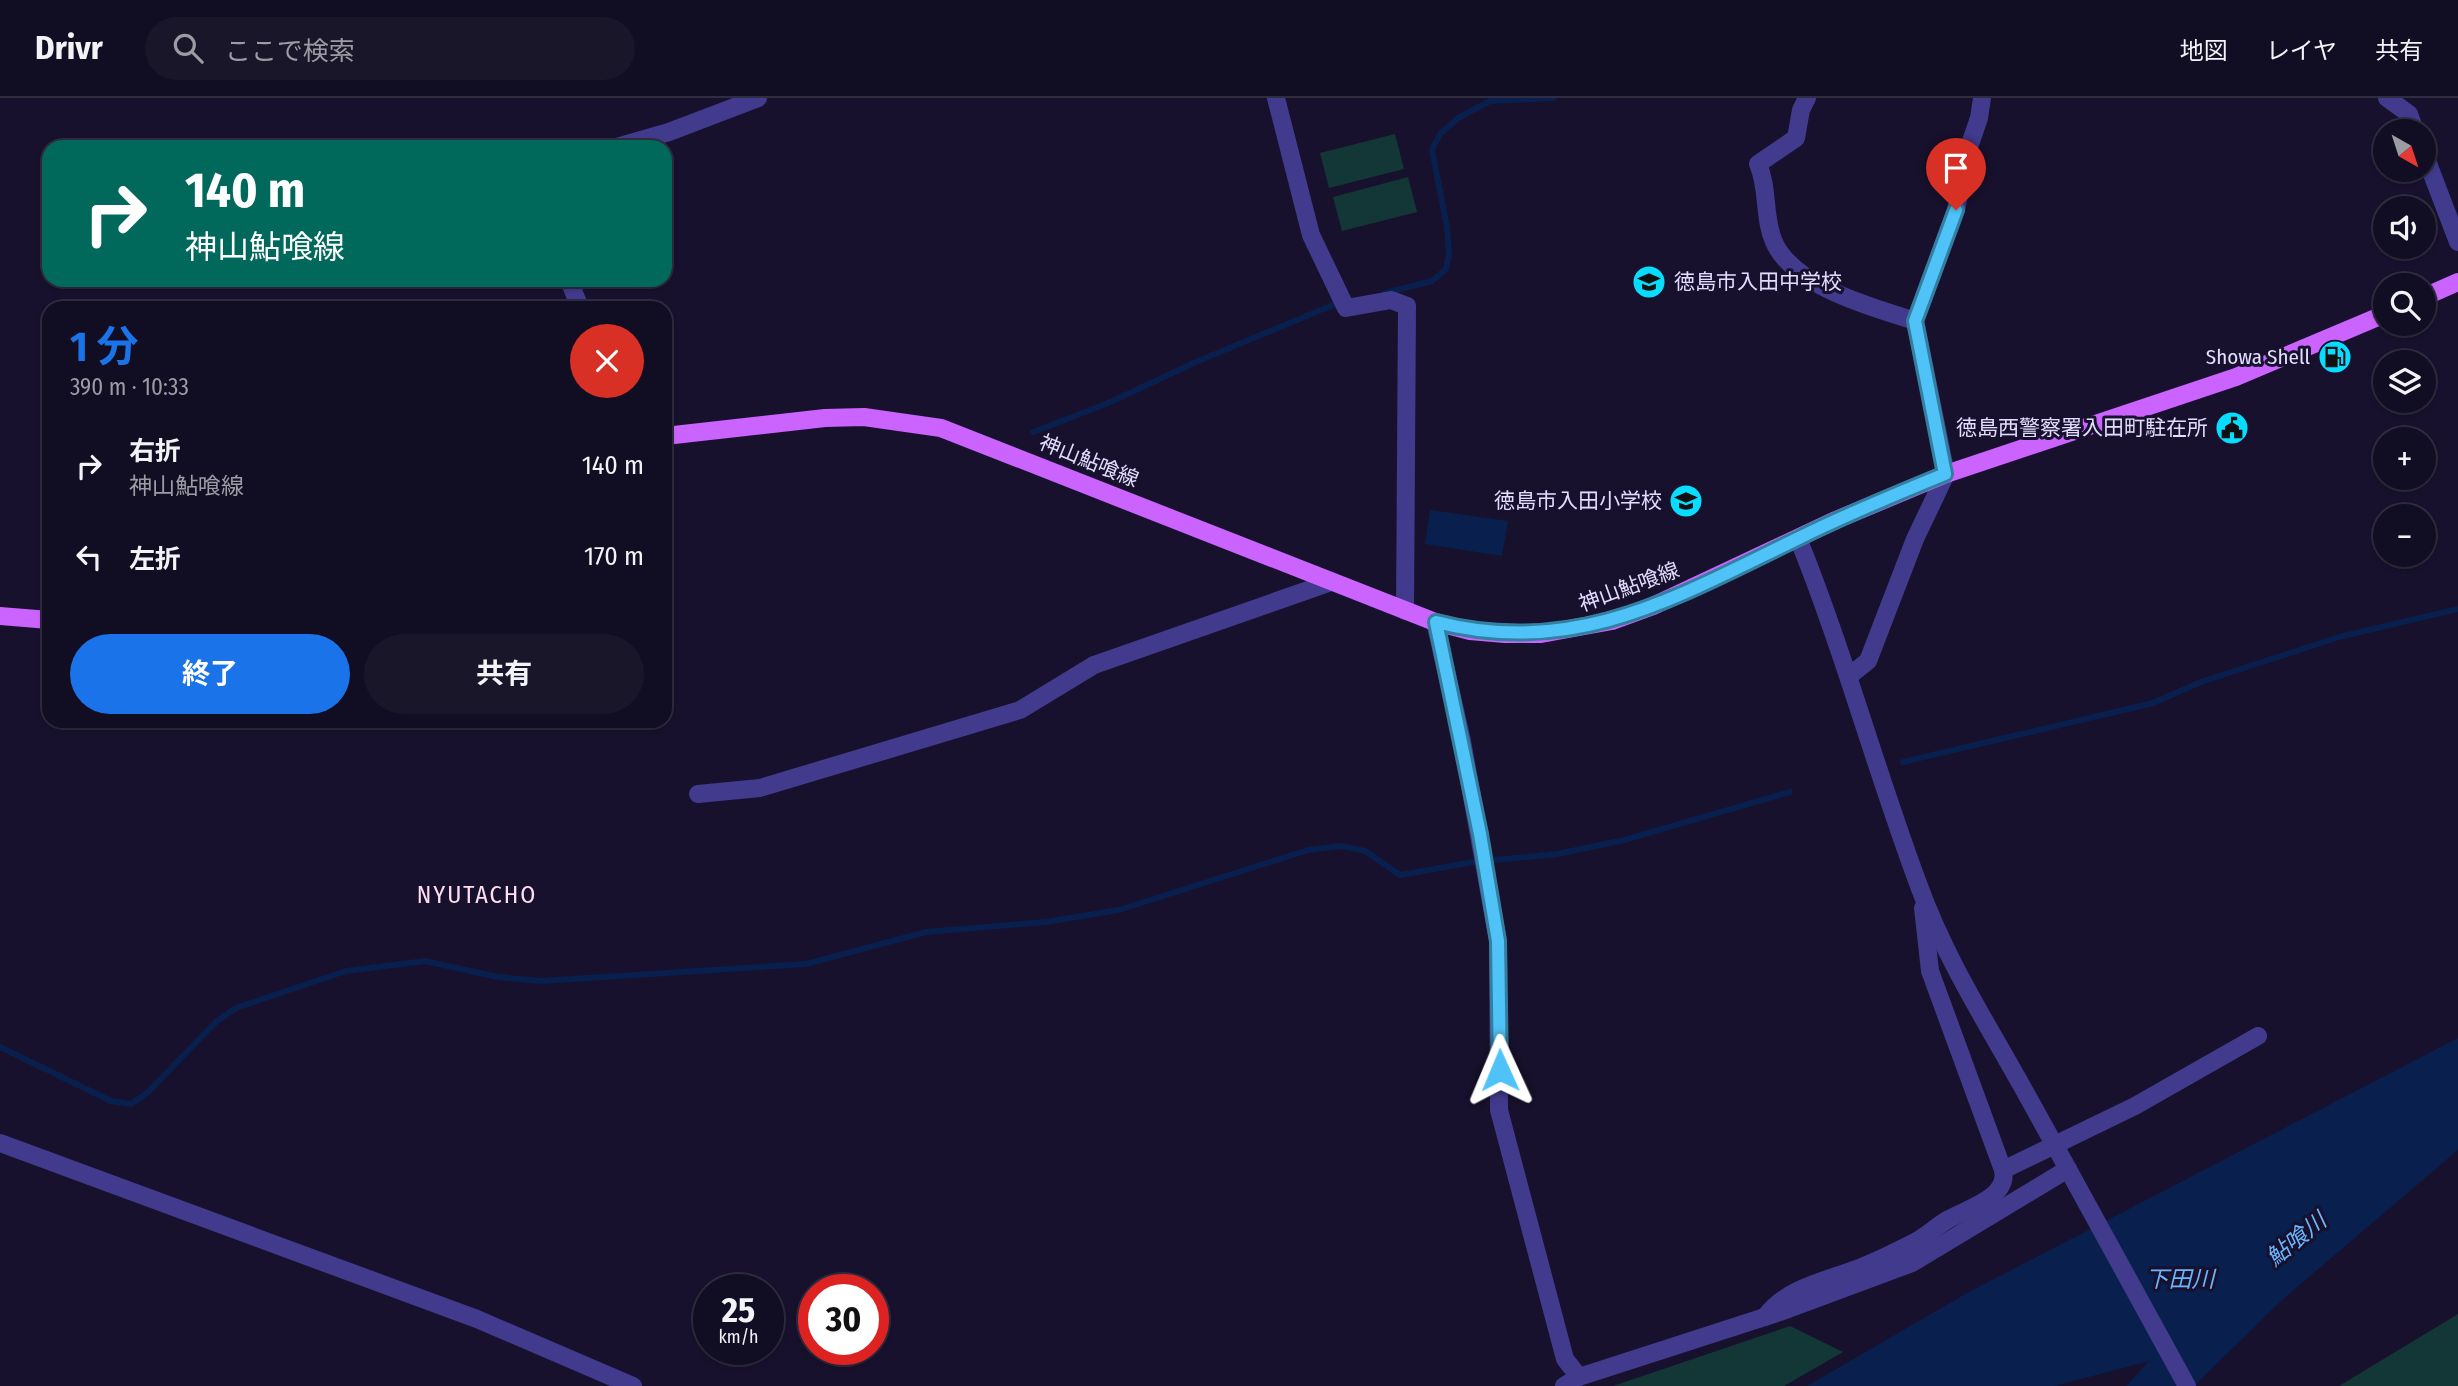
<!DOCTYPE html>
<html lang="ja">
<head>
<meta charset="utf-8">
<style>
  :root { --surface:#110d22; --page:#1a162a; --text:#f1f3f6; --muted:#9c9ca5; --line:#302d40; --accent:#1a73e8 }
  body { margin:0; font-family:"Fira Sans Condensed","Noto Sans JP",sans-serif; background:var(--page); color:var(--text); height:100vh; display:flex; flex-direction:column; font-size:26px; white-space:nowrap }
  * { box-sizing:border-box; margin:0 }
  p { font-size:23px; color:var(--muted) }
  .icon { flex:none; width:38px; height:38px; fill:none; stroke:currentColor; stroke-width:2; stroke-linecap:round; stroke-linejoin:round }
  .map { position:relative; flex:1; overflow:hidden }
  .details { position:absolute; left:42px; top:203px; width:630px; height:427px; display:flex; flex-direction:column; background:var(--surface); border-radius:21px; box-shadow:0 2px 5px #0004,0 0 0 2px var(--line) }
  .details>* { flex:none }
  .guide { position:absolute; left:42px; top:42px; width:630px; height:147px; border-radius:21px; box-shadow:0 2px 5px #0004,0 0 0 2px var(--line); background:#00695c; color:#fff; overflow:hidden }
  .needle { width:46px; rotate:141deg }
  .controls { position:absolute; left:2373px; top:21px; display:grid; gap:14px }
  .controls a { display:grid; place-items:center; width:63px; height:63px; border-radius:50%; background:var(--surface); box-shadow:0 2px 5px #0004,0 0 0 2px var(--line); font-size:35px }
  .speed { position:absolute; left:693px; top:1176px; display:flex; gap:14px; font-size:35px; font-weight:700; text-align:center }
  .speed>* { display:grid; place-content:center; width:91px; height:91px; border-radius:50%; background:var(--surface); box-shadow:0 2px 5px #0004,0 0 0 2px var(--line); line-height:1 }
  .speed small { font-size:18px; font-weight:400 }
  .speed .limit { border:10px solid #d22; background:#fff; color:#111 }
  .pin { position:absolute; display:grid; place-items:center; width:60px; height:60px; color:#fff; margin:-72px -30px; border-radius:50% 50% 50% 0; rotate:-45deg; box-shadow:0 0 7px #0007 }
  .pin .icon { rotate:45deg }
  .me { position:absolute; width:77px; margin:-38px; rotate:359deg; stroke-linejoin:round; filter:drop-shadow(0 0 5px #0008) }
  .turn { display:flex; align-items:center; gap:24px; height:147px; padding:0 28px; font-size:32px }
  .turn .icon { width:91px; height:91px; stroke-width:2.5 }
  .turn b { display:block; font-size:49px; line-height:60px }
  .round { display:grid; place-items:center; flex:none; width:74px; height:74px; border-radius:37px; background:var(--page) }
  .overview { display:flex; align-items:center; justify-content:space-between; height:119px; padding:0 28px }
  h1 { font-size:42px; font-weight:700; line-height:52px; color:var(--accent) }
  .action { display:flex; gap:14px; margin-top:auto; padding:14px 28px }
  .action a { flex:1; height:80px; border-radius:42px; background:var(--accent); color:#fff; font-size:28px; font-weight:700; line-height:80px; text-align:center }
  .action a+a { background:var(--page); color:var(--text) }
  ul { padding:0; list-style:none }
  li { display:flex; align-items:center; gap:21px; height:91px; padding:0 28px }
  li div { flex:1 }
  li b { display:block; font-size:26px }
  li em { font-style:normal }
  header { display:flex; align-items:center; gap:42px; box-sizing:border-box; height:98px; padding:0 35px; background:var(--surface); border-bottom:2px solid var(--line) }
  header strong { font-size:33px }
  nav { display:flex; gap:38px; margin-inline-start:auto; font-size:24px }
  .search { width:490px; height:63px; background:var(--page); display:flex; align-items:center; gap:18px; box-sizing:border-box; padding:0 24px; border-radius:38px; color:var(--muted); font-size:26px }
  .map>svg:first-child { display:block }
  .green { fill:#133737 }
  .water { fill:#091f4d }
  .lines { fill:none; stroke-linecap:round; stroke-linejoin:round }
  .stream { stroke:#091f4d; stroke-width:6 }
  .minor { stroke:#413a8d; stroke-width:18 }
  .major { stroke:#cb63ff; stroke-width:18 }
  .minor-bridge { stroke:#413a8d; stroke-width:18 }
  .route-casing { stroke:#337fa1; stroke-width:18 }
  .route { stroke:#4fc3f7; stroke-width:12 }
  .labels { text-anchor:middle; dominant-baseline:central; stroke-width:6; stroke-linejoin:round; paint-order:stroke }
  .poi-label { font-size:21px; fill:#e2dcff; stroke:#17112d; text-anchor:end }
  .street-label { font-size:21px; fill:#e2dcff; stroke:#17112d }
  .water-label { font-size:23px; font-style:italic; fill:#6ab5ff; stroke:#17112d }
  .quarter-label { font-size:24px; letter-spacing:2px; fill:#ffdef2; stroke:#17112d }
</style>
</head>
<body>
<header>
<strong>Drivr</strong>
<div class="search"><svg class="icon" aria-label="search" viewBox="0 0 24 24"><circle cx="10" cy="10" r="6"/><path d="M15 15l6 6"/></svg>ここで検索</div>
<nav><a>地図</a><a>レイヤ</a><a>共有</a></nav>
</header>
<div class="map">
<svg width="2458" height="1288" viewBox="0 0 2458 1288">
  <rect width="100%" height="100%" fill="#17112d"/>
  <g class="green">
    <path d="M1395,36l9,35 -75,19 -9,-35z"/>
    <path d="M1408,79l9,35 -75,19 -9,-34z"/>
    <path d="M2458,1216v72h-119z"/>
    <path d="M1790,1228l53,26 -59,34h-171z"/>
  </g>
  <g class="water">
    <path d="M1430,412l78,11 -6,35 -77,-12z"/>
    <path d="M2458,940v112l-176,150 -88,86h-68l23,-25 -94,25h-248l160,-93z"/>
  </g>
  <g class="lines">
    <g class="stream">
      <path d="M1385,195l47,-12 14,-12 3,-14 -2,-28 -15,-77 8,-16 18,-16 32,-17 64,-3"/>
      <path d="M1033,334l73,-28 90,-42 144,-60"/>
      <path d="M1903,664l250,-59 48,-21 138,-45 119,-28"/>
      <path d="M0,949l111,54 20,3 16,-11 69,-71 20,-14 110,-37 79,-10 73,16 43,4 265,-17 120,-32 120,-10 73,-12 189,-60 34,-4 23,5 35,24 74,-13 83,-8 67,-14 166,-48"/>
    </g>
    <g class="minor">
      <path d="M1276,0l35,137 35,73 45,-8 16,6 -2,305"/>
      <path d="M1807,0l-6,12 -5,28 -38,26c11,25 5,53 16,78 20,45 98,65 141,79"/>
      <path d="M2387,0l22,16 6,17"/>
      <path d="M617,49l52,-15 89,-34"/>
      <path d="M2424,55l34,89"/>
      <path d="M569,182l11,28"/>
      <path d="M1798,440c46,114 78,233 121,348 25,69 64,131 100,195"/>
      <path d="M1435,524l27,119 36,200 1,169 66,249 14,18"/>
      <path d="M1849,578l19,-15 47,-122 31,-65 -31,-153 41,-111 10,-54 13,-38 3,-20"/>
      <path d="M698,696l62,-6 260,-78 74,-45 237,-83"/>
      <path d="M1923,810l7,63 73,199"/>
      <path d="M0,1045l477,176 156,67"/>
      <path d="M2064,1064l123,224"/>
      <path d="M1765,1219c22,-31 66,-37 99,-51 17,-7 33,-15 49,-23 13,-6 23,-17 36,-24 20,-11 60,-22 54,-49l132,-64 123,-70"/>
      <path d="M1564,1288l15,-9 201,-65 132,-49 156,-94"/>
    </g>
    <g class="major">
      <path d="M2424,199l34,-15"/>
      <path d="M665,338l160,-18 39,-1 77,11 494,194 35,9 35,3h36l71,-13 41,-15 183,-86 110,-46 290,-97 149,-63"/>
      <path d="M0,518l49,4"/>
    </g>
    <path class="minor-bridge" d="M2019,983l45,81"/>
  </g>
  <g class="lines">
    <defs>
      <path id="route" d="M1500,972l-2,-129 -18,-107 -44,-212c139,36 241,-25 363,-84 48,-24 97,-44 146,-64l-30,-153 41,-111"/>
    </defs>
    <use href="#route" class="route-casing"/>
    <use href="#route" class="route"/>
  </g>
  <defs>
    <symbol id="school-disc" viewBox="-11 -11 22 22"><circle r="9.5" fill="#08ddff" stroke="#17112d"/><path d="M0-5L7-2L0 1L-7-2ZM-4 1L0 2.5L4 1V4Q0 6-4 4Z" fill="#111"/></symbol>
    <symbol id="fuel-disc" viewBox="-11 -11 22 22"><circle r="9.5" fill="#08ddff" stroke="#17112d"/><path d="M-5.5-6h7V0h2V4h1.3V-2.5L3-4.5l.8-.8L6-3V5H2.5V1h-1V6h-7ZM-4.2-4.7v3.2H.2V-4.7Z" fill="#111"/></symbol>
    <symbol id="civic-disc" viewBox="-11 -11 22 22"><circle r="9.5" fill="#08ddff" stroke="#17112d"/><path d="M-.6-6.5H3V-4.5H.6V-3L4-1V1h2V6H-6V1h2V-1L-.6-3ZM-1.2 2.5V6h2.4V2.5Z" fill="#111"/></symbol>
  </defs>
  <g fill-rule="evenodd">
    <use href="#school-disc" x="1630" y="165" width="38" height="38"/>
    <use href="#fuel-disc" x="2316" y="240" width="38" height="38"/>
    <use href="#civic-disc" x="2213" y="311" width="38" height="38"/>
    <use href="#school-disc" x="1667" y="384" width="38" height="38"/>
  </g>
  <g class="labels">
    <g class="poi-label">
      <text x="1674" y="184" text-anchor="start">徳島市入田中学校</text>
      <text x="2310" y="259">Showa Shell</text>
      <text x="2208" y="330">徳島西警察署入田町駐在所</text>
      <text x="1662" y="403">徳島市入田小学校</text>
    </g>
    <g class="street-label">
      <text transform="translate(1089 363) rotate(22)">神山鮎喰線</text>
      <text transform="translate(1629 489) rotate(-20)">神山鮎喰線</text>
    </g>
    <g class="water-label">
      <text transform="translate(2296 1141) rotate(-39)">鮎喰川</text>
      <text x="2180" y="1181">下田川</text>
    </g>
    <g class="quarter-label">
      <text x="477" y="797">NYUTACHO</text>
    </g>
  </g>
</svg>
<div class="controls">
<a><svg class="needle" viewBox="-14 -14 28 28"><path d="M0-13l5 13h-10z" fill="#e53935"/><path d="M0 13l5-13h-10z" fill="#9c9ca5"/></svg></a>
<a><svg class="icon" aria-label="sound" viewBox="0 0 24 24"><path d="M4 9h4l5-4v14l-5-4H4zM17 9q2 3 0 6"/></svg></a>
<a><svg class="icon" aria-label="search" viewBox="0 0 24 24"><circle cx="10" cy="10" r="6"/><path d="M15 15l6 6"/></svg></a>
<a><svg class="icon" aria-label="layers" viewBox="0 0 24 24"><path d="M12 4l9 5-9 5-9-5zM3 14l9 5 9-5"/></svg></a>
<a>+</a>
<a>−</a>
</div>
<div class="speed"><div>25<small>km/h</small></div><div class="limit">30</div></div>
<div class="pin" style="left:1956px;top:112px;background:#d93025"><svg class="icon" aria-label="arrive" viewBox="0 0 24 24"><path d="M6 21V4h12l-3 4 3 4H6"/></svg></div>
<svg class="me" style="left:1500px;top:972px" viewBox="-20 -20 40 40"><path d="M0-17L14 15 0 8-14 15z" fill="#4fc3f7" stroke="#fff" stroke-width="4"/></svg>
<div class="guide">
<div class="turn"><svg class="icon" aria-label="right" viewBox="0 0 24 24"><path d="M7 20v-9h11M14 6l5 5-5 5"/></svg><div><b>140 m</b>神山鮎喰線</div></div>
</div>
<section class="details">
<div class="overview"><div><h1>1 分</h1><p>390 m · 10:33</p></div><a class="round" style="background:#d93025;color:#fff"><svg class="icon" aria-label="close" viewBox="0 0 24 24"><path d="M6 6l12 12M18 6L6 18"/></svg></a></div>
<ul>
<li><svg class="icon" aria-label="right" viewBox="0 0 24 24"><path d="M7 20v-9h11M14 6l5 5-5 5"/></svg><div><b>右折</b><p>神山鮎喰線</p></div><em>140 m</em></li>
<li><svg class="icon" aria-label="left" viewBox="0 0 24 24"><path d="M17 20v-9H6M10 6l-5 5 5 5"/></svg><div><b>左折</b></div><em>170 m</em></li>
</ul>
<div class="action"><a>終了</a><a>共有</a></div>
</section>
</div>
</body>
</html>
